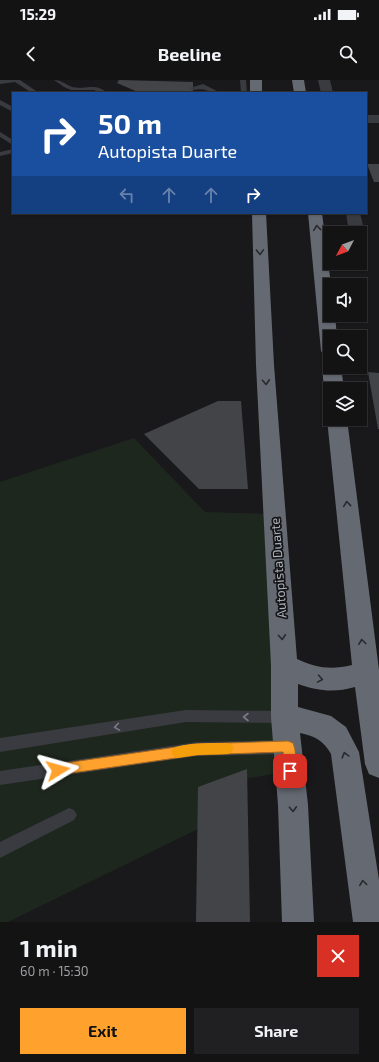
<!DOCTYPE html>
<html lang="en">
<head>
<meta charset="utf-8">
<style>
  :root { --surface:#131314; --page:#202022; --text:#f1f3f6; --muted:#9d9ea0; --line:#323234; --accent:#ffa22d }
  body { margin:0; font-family:"Exo 2",sans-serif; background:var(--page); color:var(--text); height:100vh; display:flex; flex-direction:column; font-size:15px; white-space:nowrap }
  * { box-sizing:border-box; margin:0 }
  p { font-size:13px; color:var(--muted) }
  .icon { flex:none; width:22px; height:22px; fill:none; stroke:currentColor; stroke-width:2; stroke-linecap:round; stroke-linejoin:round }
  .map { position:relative; height:842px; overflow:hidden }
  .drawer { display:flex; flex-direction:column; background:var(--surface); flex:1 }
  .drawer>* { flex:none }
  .banner { position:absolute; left:12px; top:12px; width:355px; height:122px; border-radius:0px; box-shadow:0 1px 3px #0004,0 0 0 1px var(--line); background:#1a4fa0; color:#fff; overflow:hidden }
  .needle { width:26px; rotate:229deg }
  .tools { position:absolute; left:323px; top:146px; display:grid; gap:8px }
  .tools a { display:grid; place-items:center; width:44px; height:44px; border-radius:0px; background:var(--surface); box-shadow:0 1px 3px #0004,0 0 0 1px var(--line); font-size:20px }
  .pin { position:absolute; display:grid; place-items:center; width:34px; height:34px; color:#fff; margin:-17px; border-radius:8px; box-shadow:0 2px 6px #0006 }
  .me { position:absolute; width:44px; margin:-22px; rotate:82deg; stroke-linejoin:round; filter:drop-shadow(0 0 3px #0008) }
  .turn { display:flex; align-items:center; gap:14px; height:84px; padding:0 20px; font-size:18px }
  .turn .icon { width:52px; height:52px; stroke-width:2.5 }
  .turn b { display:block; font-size:28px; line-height:34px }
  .lanes { display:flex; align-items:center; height:38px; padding:0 20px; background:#0003; justify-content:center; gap:20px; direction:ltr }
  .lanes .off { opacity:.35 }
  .round { display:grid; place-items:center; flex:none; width:42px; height:42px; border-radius:0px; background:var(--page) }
  .headline { display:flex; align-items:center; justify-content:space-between; height:68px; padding:0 20px }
  h1 { font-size:24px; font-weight:700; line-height:30px }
  .primary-button { display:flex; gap:8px; margin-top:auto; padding:8px 20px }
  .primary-button a { flex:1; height:46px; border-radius:0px; background:var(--accent); color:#111; font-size:16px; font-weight:700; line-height:46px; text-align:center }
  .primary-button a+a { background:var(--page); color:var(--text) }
  .status { display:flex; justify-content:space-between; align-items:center; height:28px; padding:0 20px; background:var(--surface); direction:ltr }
  .status svg { height:11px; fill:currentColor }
  header { display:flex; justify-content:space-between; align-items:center; height:52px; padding:0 20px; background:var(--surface); font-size:18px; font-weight:700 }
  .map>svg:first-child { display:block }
  .green { fill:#1e271e }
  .building { fill:#434448 }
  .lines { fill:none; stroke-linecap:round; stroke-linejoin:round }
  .lane { fill:#393b41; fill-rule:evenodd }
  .street { fill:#393b41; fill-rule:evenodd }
  .highway { fill:#656a72; fill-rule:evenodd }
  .oneway { stroke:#282a2d }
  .oneway2 { stroke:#777c85 }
  .route { fill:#ffa22d; stroke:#a6691d }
  .slow { fill:#f59e0b }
  .labels { text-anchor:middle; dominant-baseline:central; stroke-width:3.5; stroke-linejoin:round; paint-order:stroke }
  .street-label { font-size:13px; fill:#aab1bc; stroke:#141416 }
</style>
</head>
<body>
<div class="status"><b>15:29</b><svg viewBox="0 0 49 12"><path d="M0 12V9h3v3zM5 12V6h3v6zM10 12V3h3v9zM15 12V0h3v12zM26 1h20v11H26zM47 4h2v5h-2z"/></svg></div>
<header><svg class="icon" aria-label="back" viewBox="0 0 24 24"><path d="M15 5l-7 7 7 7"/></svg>Beeline<svg class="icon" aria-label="search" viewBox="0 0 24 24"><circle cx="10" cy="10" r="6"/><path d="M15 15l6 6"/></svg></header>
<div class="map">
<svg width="379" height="842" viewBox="0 0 379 842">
  <rect width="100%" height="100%" fill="#19191b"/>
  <path class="green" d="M134,358l71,74 69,2 16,257 -91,16 -1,42 -190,93h-8v-440z"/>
  <g class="building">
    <path d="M119,0l74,2v11h-53l-23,-10z"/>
    <path d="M367,84h12v18h-5z"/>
    <path d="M368,292l11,1v56h-1z"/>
    <path d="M218,321h23l7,88h-49l-55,-55z"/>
    <path d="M247,689l3,153h-54l2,-135z"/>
  </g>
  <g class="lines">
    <g class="lane">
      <path d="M0,0h20l19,13h-7l-17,-11 -15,2z"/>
      <path d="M54,0c8,0 11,4 18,7 13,3 24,-5 35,6h-7l-6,-3h-23l-7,-3z"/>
      <path d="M240,0h6l1,13h-6z"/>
      <path d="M203,4l16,8 1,1c-12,0 -14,-6 -27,-3l-3,-2z"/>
      <path d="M0,20l13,7v5l-13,-7z"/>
      <path d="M0,52l13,8v5l-13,-8z"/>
      <path d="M13,69v4l-13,3v-4z"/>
      <path d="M186,630l99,1 5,2 2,4 -2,4 -5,2 -99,-1 -186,30v-14z"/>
      <path d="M287,660l5,2 2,5 -2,5 -5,2 -90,2 -197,29v-14l197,-29z"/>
      <path d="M69,728l5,2 3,5 -3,5 -74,38v-16z"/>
    </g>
    <g class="street">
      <path d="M318,0h12l3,13h-12z"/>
      <rect x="366" y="35" width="13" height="8"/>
      <path d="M346,133h14l5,20 -3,3 -2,1v-4h-11z"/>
    </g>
    <g class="highway">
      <rect x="250" y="0" width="12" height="13"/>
      <path d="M292,0h12l2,13h-12z"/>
      <path d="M252,133h14l8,152 23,294c19,9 34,11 55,6l-25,-246 3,-5v5h17l32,251v108l-10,-4 -4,-10 -10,-77c-21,6 -37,4 -57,-3v23l33,9 15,11 13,25 20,128v42h-26l-22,-168c-7,-13 -16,-18 -31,-21l8,72 6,117h-32l-4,-117 -7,-88v-52l-15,-300z"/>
      <path d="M308,133h14l9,72 -1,30h5l2,22h-7v19l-6,-1 -3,-4z"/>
      <path d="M330,282v5h11l3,22h-14v5l-3,-1c-4,-7 -6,-23 -2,-30z"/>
    </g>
  </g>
  <defs><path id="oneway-chevron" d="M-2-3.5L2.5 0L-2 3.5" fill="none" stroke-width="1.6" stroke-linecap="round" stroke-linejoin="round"/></defs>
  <g class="oneway">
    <use href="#oneway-chevron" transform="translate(317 148) rotate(-96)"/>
    <use href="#oneway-chevron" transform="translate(260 172) rotate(88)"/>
    <use href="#oneway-chevron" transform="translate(266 302) rotate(87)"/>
    <use href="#oneway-chevron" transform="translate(347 424) rotate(-96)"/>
    <use href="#oneway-chevron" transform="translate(282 557) rotate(86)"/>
    <use href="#oneway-chevron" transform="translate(362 562) rotate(-97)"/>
    <use href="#oneway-chevron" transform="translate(320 599) rotate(10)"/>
    <use href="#oneway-chevron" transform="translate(345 675) rotate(-105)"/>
    <use href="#oneway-chevron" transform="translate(293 729) rotate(87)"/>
    <use href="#oneway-chevron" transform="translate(363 803) rotate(-98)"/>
  </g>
  <g class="oneway2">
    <use href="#oneway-chevron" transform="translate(246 637) rotate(-180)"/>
    <use href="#oneway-chevron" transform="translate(117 647) rotate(171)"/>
  </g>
  <path class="route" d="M288,661l5,2c3,8 5,24 2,32l-5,1 -4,-1 -3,-23 -86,3 -139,20 -4,-1 -2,-4 2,-4 4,-2 139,-20z"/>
  <path class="slow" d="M228,663l4,2 2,3 -2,4 -4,2 -31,1 -20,3 -4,-2 -2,-4 2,-4c17,-6 37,-5 55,-5z"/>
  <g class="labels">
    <g class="street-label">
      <text transform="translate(278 488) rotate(-94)">Autopista Duarte</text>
    </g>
  </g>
</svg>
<div class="tools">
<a><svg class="needle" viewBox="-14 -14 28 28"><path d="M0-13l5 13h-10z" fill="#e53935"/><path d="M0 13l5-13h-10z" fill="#9d9ea0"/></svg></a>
<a><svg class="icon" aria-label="sound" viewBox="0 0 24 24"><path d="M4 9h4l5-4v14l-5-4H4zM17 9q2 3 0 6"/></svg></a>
<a><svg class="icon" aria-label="search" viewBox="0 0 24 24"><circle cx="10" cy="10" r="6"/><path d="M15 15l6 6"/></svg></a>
<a><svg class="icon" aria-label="layers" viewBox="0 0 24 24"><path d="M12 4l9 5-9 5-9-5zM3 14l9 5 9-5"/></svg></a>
</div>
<div class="pin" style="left:290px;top:691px;background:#d93025"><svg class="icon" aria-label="arrive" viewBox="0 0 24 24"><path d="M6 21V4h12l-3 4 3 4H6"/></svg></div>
<svg class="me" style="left:58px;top:690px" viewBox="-20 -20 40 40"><path d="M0-17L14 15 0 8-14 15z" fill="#ffa22d" stroke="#fff" stroke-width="4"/></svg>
<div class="banner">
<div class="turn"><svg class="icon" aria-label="right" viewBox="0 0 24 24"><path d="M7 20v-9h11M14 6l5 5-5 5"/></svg><div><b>50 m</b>Autopista Duarte</div></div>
<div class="lanes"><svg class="icon off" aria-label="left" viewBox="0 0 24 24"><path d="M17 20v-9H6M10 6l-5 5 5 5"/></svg><svg class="icon off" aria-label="ahead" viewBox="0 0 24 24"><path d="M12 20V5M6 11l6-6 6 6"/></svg><svg class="icon off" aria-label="ahead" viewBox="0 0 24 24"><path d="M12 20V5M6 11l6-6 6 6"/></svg><svg class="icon" aria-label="right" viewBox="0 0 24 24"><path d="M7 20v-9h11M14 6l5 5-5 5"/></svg></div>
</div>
</div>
<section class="drawer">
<div class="headline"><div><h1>1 min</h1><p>60 m · 15:30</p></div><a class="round" style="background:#d93025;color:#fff"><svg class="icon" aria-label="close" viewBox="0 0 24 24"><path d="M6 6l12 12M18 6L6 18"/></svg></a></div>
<div class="primary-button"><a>Exit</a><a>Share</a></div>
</section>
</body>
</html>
